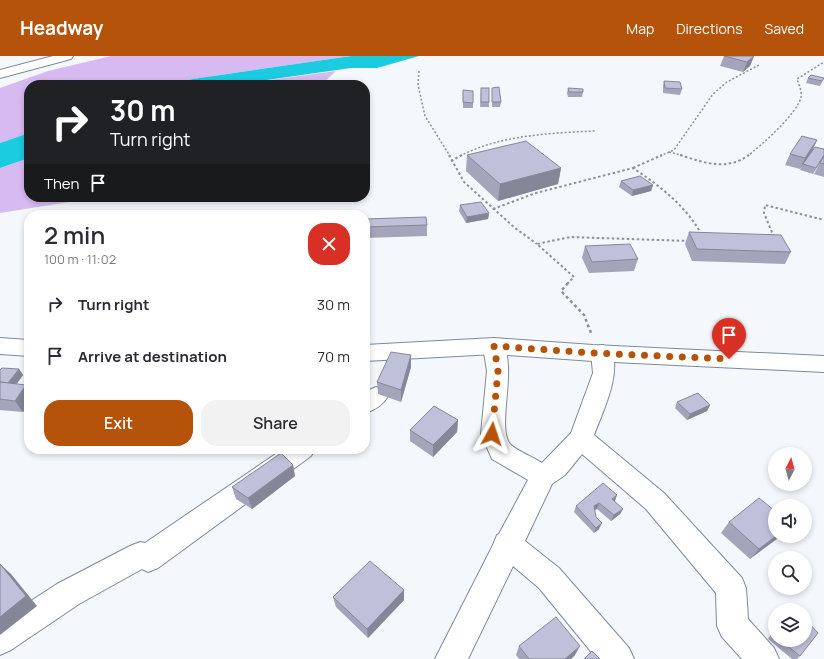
<!DOCTYPE html>
<html lang="en">
<head>
<meta charset="utf-8">
<style>
  :root { --surface:#fff; --page:#f2f2f3; --text:#2b2b33; --muted:#7c7c81; --accent:#b45309 }
  body { margin:0; font-family:Manrope,sans-serif; background:var(--page); color:var(--text); height:100vh; display:flex; flex-direction:column; font-size:15px; white-space:nowrap }
  * { box-sizing:border-box; margin:0 }
  p { font-size:13px; color:var(--muted) }
  .icon { flex:none; width:22px; height:22px; fill:none; stroke:currentColor; stroke-width:2; stroke-linecap:round; stroke-linejoin:round }
  .map { position:relative; flex:1; overflow:hidden }
  .details { position:absolute; left:24px; top:154px; width:346px; height:244px; display:flex; flex-direction:column; background:var(--surface); border-radius:16px; box-shadow:0 2px 6px #0003 }
  .details>* { flex:none }
  .hud { position:absolute; left:24px; top:24px; width:346px; height:122px; border-radius:16px; box-shadow:0 2px 6px #0003; background:#202124; color:#fff; overflow:hidden }
  .needle { width:26px; rotate:6deg }
  .controls { position:absolute; left:768px; top:391px; display:grid; gap:8px }
  .controls a { display:grid; place-items:center; width:44px; height:44px; border-radius:50%; background:var(--surface); box-shadow:0 2px 6px #0003; font-size:20px }
  .pin { position:absolute; display:grid; place-items:center; width:34px; height:34px; color:#fff; margin:-41px -17px; border-radius:50% 50% 50% 0; rotate:-45deg; box-shadow:0 0 4px #0007 }
  .pin .icon { rotate:45deg }
  .me { position:absolute; width:44px; margin:-22px; rotate:5deg; stroke-linejoin:round; filter:drop-shadow(0 0 3px #0008) }
  .turn { display:flex; align-items:center; gap:14px; height:84px; padding:0 20px; font-size:18px }
  .turn .icon { width:52px; height:52px; stroke-width:2.5 }
  .turn b { display:block; font-size:28px; line-height:34px }
  .then { display:flex; align-items:center; height:38px; padding:0 20px; background:#0003; gap:8px; font-size:15px }
  .round { display:grid; place-items:center; flex:none; width:42px; height:42px; border-radius:16px; background:var(--page) }
  .summary { display:flex; align-items:center; justify-content:space-between; height:68px; padding:0 20px }
  h1 { font-size:24px; font-weight:600; line-height:30px }
  .cta { display:flex; gap:8px; margin-top:auto; padding:8px 20px }
  .cta a { flex:1; height:46px; border-radius:16px; background:var(--accent); color:#fff; font-size:16px; font-weight:600; line-height:46px; text-align:center }
  .cta a+a { background:var(--page); color:var(--text) }
  ul { padding:0; list-style:none }
  li { display:flex; align-items:center; gap:12px; height:52px; padding:0 20px }
  li div { flex:1 }
  li b { display:block; font-size:15px }
  li em { font-style:normal }
  header { display:flex; align-items:center; gap:24px; box-sizing:border-box; height:56px; padding:0 20px; background:var(--accent); color:#fff }
  header strong { font-size:19px }
  nav { display:flex; gap:22px; margin-inline-start:auto; font-size:14px }
  .map>svg:first-child { display:block }
  .green { fill:#d8baf2 }
  .water { fill:#1bcce1 }
  .lines { fill:none; stroke-linecap:round; stroke-linejoin:round }
  .minor-casing { stroke:#7b8aa0; stroke-width:2 }
  .tertiary-casing { stroke:#7b8aa0; stroke-width:2 }
  .path-far2 { stroke:#8c9097; stroke-width:1.5; stroke-dasharray:2 2; stroke-linecap:butt }
  .path-far1 { stroke:#8c9097; stroke-width:2; stroke-dasharray:2.5 2.5; stroke-linecap:butt }
  .path { stroke:#8c9097; stroke-width:2.5; stroke-dasharray:3 3; stroke-linecap:butt }
  .minor { fill:#fff; fill-rule:evenodd }
  .tertiary { fill:#fff; fill-rule:evenodd }
  .wall { fill:#a4a5bb }
  .shaded-wall { fill:#868699 }
  .building { fill:#bfc0da; stroke:#868699 }
  .route { stroke:#b45309; stroke-width:7; stroke-dasharray:0 12.6 }
</style>
</head>
<body>
<header>
<strong>Headway</strong>
<nav><a>Map</a><a>Directions</a><a>Saved</a></nav>
</header>
<div class="map">
<svg width="824" height="603" viewBox="0 0 824 603">
  <rect width="100%" height="100%" fill="#f4f7fc"/>
  <g class="green">
    <path d="M111,0h240l-158,23 -25,6h-139v48l-29,10v-55l48,-17z"/>
    <path d="M336,15l-15,14h-89z"/>
    <path d="M29,102v39h122l-69,3 -82,13v-45z"/>
  </g>
  <g class="water">
    <path d="M351,0h68l-42,12h-26l-119,17h-64l25,-6z"/>
    <path d="M29,77v25l-29,10v-25z"/>
  </g>
  <g class="lines">
    <defs>
      <g id="minor">
        <path d="M53,0h20l-2,3 -71,19v-8z"/>
        <path d="M494,282l8,3c16,28 -6,85 8,103 5,6 25,14 32,19l29,-30 22,-60 -2,-20 3,-6 8,-2 8,2c13,24 -7,64 -16,88l70,58 78,85 4,10 2,31 26,29 5,11h-37l-20,-22 -5,-11 -1,-33 -70,-84 -64,-55 -17,21 -13,9 -27,57 34,27 70,80 5,11h-37l-58,-71 -26,-22 -45,93h-33l58,-114 4,-10 2,-1 29,-54 -36,-21 -11,-25 6,-63 -4,-25 3,-5z"/>
        <path d="M376,331l8,3 4,6c-5,9 -13,14 -23,17v-21z"/>
        <path d="M283,393h32l-4,7 -153,112 -10,4 -6,-3 -63,35 -68,46 -11,5v-34l57,-37 73,-38 10,-4 5,1z"/>
      </g>
      <g id="tertiary">
        <path d="M0,282l29,2v16l-29,-2z"/>
        <path d="M494,282l99,7 231,11v16l-231,-11 -99,-7 -129,7v-16z"/>
      </g>
    </defs>
    <use href="#minor" class="minor-casing"/>
    <use href="#tertiary" class="tertiary-casing"/>
    <g class="path-far2">
      <path d="M419,15l-1,14 7,31 25,40"/>
      <path d="M669,96l15,4"/>
      <path d="M460,100c40,-21 90,-23 135,-25"/>
      <path d="M660,100l14,-6 39,-56 14,-12 32,-17"/>
      <path d="M747,100c13,-9 51,-43 54,-59 1,-6 -2,-12 -4,-18l27,-17"/>
    </g>
    <g class="path-far1">
      <path d="M449,99l15,27 51,46 22,16"/>
      <path d="M680,99c25,8 46,16 69,0"/>
      <path d="M451,105l11,-6"/>
      <path d="M633,112l29,-13"/>
      <path d="M493,153l43,-16 97,-25c28,19 52,37 69,67"/>
      <path d="M774,181l-10,-24 1,-8 59,15"/>
      <path d="M567,228l7,-7 -37,-33 33,-7 119,4"/>
    </g>
    <path class="path" d="M568,227l-7,8 23,24 7,18"/>
    <use href="#minor" class="minor"/>
    <use href="#tertiary" class="tertiary"/>
  </g>
  <g class="wall">
    <path d="M724,0h30l-4,10 -7,6 -23,-6z"/>
    <path d="M808,22h16l-4,8 -14,-3z"/>
    <path d="M664,25l18,8 -2,6 -17,-2v-7z"/>
    <path d="M481,32l8,14v5h-9z"/>
    <path d="M492,32l9,14 -1,5h-8z"/>
    <path d="M568,32l15,4 -1,5h-14l-1,-4z"/>
    <path d="M463,34l10,13v5h-10z"/>
    <path d="M817,84l-5,11 -12,18 -15,-4 5,-11z"/>
    <path d="M824,93v28l-10,-3 6,-11 -7,11 -13,-4 3,-6z"/>
    <path d="M467,99l94,13 -3,16 -60,17 -32,-30z"/>
    <path d="M621,125l32,4 -2,6 -19,5 -13,-9z"/>
    <path d="M460,149l29,8 -1,6 -22,4 -7,-12z"/>
    <path d="M365,163l62,6v11l-62,2z"/>
    <path d="M689,176l102,20 -6,12 -93,-3 -7,-17z"/>
    <path d="M585,190l53,13 -4,12 -45,2 -7,-15z"/>
    <path d="M411,299v12l-10,35 -23,-8 -1,-12z"/>
    <path d="M19,313l4,6 -7,9 13,6v14l-6,8 -23,-2v-40z"/>
    <path d="M677,346l33,3 -3,6 -20,9 -12,-12z"/>
    <path d="M458,364l-1,12 -24,25 -23,-16v-11z"/>
    <path d="M293,409l2,11 -43,33 -16,-10 -4,-12z"/>
    <path d="M614,445l9,8 -3,5 -9,7 -14,-12 -3,1 5,19 -5,4 -20,-21 2,-6z"/>
    <path d="M729,466l46,14 -25,23 -29,-26z"/>
    <path d="M404,534v10l-36,38 -32,-31 -3,-10z"/>
    <path d="M775,571v13h30l-5,16 -3,3h-5l-24,-20z"/>
    <path d="M519,590l56,9 -4,4h-52l-3,-4z"/>
  </g>
  <g class="shaded-wall">
    <path d="M754,0l-4,10 -7,6 4,-10z"/>
    <path d="M817,84l-5,11 -12,18 5,-11z"/>
    <path d="M561,112l-3,16 -60,17 2,-17z"/>
    <path d="M653,129l-2,6 -19,5 1,-6z"/>
    <path d="M489,157l-1,6 -22,4 1,-6z"/>
    <path d="M411,299v12l-10,35v-12z"/>
    <path d="M19,313l4,6 -10,14 -5,-6z"/>
    <path d="M26,329l3,5v14l-6,8 -8,-11z"/>
    <path d="M710,349l-3,6 -20,9 3,-6z"/>
    <path d="M458,364l-1,12 -24,25v-12z"/>
    <path d="M293,409l2,11 -43,33 -4,-11z"/>
    <path d="M617,439l-2,6 -5,4 2,-6z"/>
    <path d="M599,447l-2,6 -6,3 3,-6z"/>
    <path d="M623,453l-3,5 -9,7 3,-6z"/>
    <path d="M602,467l-3,6 -5,4 2,-5z"/>
    <path d="M776,480h5l-31,23 9,-10z"/>
    <path d="M0,508l11,10 26,32 -37,29z"/>
    <path d="M404,534v10l-36,38 -1,-9z"/>
    <path d="M580,590l-5,9 -4,4h-6z"/>
  </g>
  <g class="building">
    <path d="M724,0h30l-7,6z"/>
    <path d="M811,19l13,3 -2,3 -14,-3z"/>
    <path d="M664,25l16,1 2,7 -17,-1z"/>
    <path d="M499,31l2,15h-9v-14z"/>
    <rect x="481" y="32" width="8" height="14"/>
    <path d="M568,32l15,1v3h-14z"/>
    <path d="M463,34l10,1v12l-10,-1z"/>
    <path d="M802,80l15,4 -12,18 -15,-4z"/>
    <path d="M526,85l35,27 -61,16 -33,-29z"/>
    <path d="M815,91l9,2v6l-8,13 -13,-4z"/>
    <path d="M824,100v8l-4,-1z"/>
    <path d="M640,120l13,9 -20,5 -12,-9z"/>
    <path d="M481,146l8,11 -22,4 -7,-12z"/>
    <path d="M426,161l1,8 -62,2v-8z"/>
    <path d="M689,176l92,3 10,17 -94,-3z"/>
    <path d="M630,188l8,15 -46,3 -7,-16z"/>
    <path d="M391,296l20,3 -10,35 -24,-8z"/>
    <path d="M2,312l17,1 -11,14 -8,-1v-12z"/>
    <path d="M0,326l26,3 -11,16 -15,-2z"/>
    <path d="M698,337l12,12 -20,9 -13,-12z"/>
    <path d="M434,350l24,14 -25,25 -23,-15z"/>
    <path d="M281,397l12,12 -45,33 -16,-11z"/>
    <path d="M603,427l14,12 -5,4 11,10 -9,6 -15,-12 -5,3 2,11 6,6 -6,5 -20,-22z"/>
    <path d="M759,442l16,13v25h1l-17,13 -30,-27z"/>
    <path d="M370,505l34,29 -37,39 -34,-32z"/>
    <path d="M0,508l26,32 -26,21z"/>
    <path d="M790,552l5,2h-7z"/>
    <path d="M556,561l24,29 -15,13h-36l-10,-13z"/>
    <path d="M805,563l13,14 -18,23 -20,-16h25z"/>
    <path d="M775,574v6l-2,-2z"/>
    <path d="M592,595l8,8h-16z"/>
  </g>
  <g class="lines">
    <path class="route" d="M492,378l6,-63 -4,-25 99,7 136,6"/>
  </g>
</svg>
<div class="controls">
<a><svg class="needle" viewBox="-14 -14 28 28"><path d="M0-13l5 13h-10z" fill="#e53935"/><path d="M0 13l5-13h-10z" fill="#7c7c81"/></svg></a>
<a><svg class="icon" aria-label="sound" viewBox="0 0 24 24"><path d="M4 9h4l5-4v14l-5-4H4zM17 9q2 3 0 6"/></svg></a>
<a><svg class="icon" aria-label="search" viewBox="0 0 24 24"><circle cx="10" cy="10" r="6"/><path d="M15 15l6 6"/></svg></a>
<a><svg class="icon" aria-label="layers" viewBox="0 0 24 24"><path d="M12 4l9 5-9 5-9-5zM3 14l9 5 9-5"/></svg></a>
</div>
<div class="pin" style="left:729px;top:303px;background:#d93025"><svg class="icon" aria-label="arrive" viewBox="0 0 24 24"><path d="M6 21V4h12l-3 4 3 4H6"/></svg></div>
<svg class="me" style="left:492px;top:378px" viewBox="-20 -20 40 40"><path d="M0-17L14 15 0 8-14 15z" fill="#b45309" stroke="#fff" stroke-width="4"/></svg>
<div class="hud">
<div class="turn"><svg class="icon" aria-label="right" viewBox="0 0 24 24"><path d="M7 20v-9h11M14 6l5 5-5 5"/></svg><div><b>30 m</b>Turn right</div></div>
<div class="then">Then<svg class="icon" aria-label="arrive" viewBox="0 0 24 24"><path d="M6 21V4h12l-3 4 3 4H6"/></svg></div>
</div>
<section class="details">
<div class="summary"><div><h1>2 min</h1><p>100 m · 11:02</p></div><a class="round" style="background:#d93025;color:#fff"><svg class="icon" aria-label="close" viewBox="0 0 24 24"><path d="M6 6l12 12M18 6L6 18"/></svg></a></div>
<ul>
<li><svg class="icon" aria-label="right" viewBox="0 0 24 24"><path d="M7 20v-9h11M14 6l5 5-5 5"/></svg><div><b>Turn right</b></div><em>30 m</em></li>
<li><svg class="icon" aria-label="arrive" viewBox="0 0 24 24"><path d="M6 21V4h12l-3 4 3 4H6"/></svg><div><b>Arrive at destination</b></div><em>70 m</em></li>
</ul>
<div class="cta"><a>Exit</a><a>Share</a></div>
</section>
</div>
</body>
</html>
